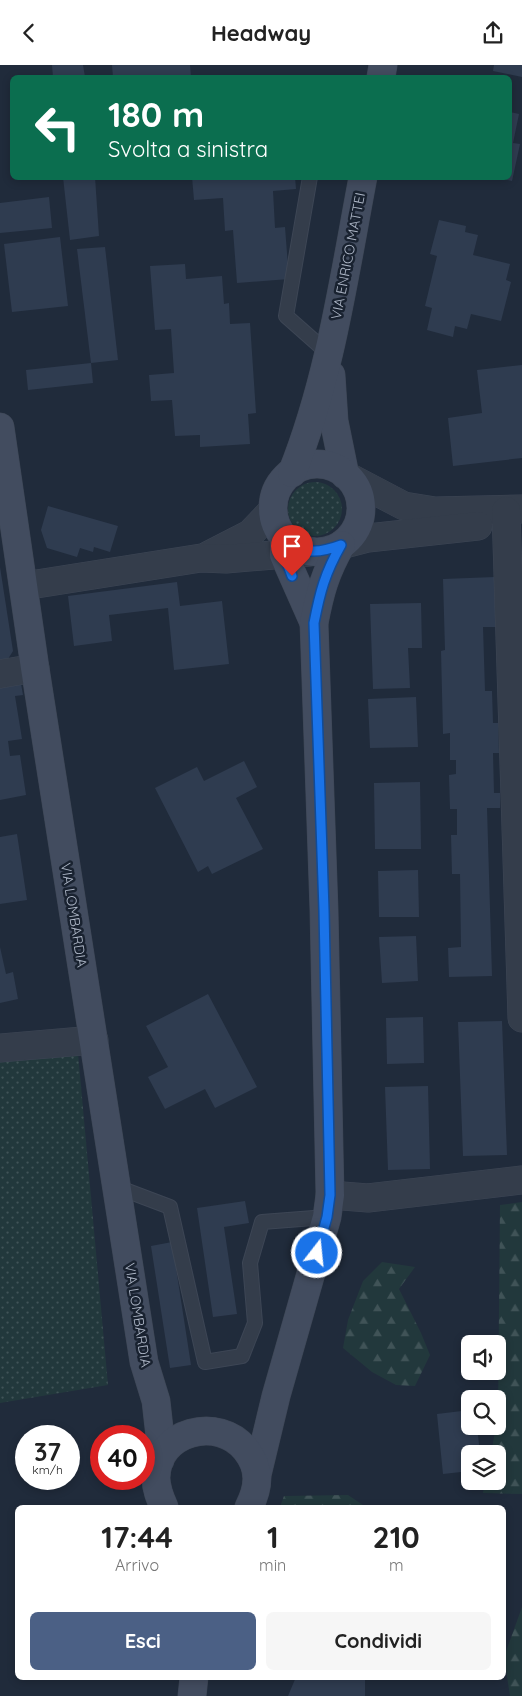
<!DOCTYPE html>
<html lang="it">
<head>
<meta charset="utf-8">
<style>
  :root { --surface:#fff; --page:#f6f6f6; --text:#222; --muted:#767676; --accent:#4b6085 }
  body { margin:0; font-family:Quicksand,sans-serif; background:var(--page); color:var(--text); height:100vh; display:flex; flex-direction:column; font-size:19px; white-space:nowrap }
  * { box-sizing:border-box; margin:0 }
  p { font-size:16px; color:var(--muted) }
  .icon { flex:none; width:28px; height:28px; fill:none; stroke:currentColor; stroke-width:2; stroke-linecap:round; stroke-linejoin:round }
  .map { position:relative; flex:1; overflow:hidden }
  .side { position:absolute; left:15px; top:1440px; width:491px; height:175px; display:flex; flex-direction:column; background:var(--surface); border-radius:8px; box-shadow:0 2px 8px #0003 }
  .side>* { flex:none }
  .top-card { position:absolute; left:10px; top:10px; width:502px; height:105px; border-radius:8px; box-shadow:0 2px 8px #0003; background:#0b6e4f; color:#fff; overflow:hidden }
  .tools { position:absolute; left:461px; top:1270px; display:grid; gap:10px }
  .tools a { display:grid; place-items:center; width:45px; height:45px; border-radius:8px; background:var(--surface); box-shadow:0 2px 8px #0003; font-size:25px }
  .speed { position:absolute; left:15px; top:1360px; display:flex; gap:10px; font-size:25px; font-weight:700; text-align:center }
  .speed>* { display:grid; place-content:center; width:65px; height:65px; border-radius:50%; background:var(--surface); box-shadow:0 2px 8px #0003; line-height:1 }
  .speed small { font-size:12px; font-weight:400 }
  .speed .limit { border:8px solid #d22; background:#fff; color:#111 }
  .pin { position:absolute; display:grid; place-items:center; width:42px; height:42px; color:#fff; margin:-51px -21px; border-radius:50% 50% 50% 0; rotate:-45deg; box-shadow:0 0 5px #0007 }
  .pin .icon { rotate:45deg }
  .me { position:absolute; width:55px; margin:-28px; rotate:16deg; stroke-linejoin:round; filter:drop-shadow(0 0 4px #0008) }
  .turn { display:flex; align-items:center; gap:18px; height:105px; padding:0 15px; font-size:22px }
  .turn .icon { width:65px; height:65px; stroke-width:2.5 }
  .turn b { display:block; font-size:35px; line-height:42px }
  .eta { display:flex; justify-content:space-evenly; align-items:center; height:85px; text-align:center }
  .eta b { font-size:30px; font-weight:700; line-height:35px }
  .cta { display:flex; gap:10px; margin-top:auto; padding:10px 15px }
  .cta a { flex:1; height:58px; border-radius:8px; background:var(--accent); color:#fff; font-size:20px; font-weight:700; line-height:58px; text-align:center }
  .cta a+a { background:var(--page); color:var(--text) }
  header { display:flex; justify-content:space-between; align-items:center; height:65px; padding:0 15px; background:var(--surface); font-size:22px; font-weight:700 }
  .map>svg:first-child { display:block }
  .grass { fill:url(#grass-dots) }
  .forest { fill:url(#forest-firs) }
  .building { fill:#2f3c50 }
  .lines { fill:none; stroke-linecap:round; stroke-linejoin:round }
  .lane-casing { stroke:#3d4655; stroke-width:16 }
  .street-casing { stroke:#3d4655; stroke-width:29 }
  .secondary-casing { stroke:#3d4655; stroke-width:29 }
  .lane { stroke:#343d4b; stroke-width:14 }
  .street { stroke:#343d4b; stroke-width:28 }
  .secondary { stroke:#424c5f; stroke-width:28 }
  .route-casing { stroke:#114b97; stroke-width:12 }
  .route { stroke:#1a73e8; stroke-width:9 }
  .labels { text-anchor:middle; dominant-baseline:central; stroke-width:5; stroke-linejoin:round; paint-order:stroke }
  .street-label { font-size:14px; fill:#afb8c8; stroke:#192230 }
</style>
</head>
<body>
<header><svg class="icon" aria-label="back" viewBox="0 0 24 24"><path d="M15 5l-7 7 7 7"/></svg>Headway<svg class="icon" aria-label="share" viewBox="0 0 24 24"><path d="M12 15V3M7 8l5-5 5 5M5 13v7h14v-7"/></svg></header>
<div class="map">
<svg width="522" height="1631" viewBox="0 0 522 1631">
  <defs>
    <pattern id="grass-dots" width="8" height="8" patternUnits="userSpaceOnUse" patternTransform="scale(1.25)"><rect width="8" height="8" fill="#22383c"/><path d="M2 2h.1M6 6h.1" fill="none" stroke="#405357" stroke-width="1.8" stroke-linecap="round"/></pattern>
    <pattern id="forest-firs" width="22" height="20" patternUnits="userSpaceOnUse" patternTransform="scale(1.25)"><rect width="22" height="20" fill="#22383c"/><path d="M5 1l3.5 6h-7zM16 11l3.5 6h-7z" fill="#405357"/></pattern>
  </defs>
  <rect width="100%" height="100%" fill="#202b3b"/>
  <g class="grass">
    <circle cx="315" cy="444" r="27"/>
    <path d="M78,988l30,332 -108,18v-344z"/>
  </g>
  <g class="forest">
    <path d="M522,1137v292l-39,-1 2,-12h13v-27h-7l5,-28h2v-10l2,-211z"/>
    <path d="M382,1197l33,5 -16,22 22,44 9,22 -15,31 -19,-1 -24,-13 -29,-24 5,-28 15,-39z"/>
    <path d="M348,1430l18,12h-86l4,-11z"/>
    <path d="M522,1542v89h-12l-6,-39z"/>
  </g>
  <g class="building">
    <path d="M52,0h31l2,12h-32z"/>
    <path d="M112,0h78l1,12h-78z"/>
    <path d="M494,0h28v12l-29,-6z"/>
    <path d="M510,47l9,2 -6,29 7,1 -8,37 -13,-3 11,-1z"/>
    <path d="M63,112h32l4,59 -29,4z"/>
    <path d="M192,112h103l1,12 -23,2 2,37 10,-1 4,52 -52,4 -4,-53 -8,1 -2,-33 -29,2z"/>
    <path d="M49,132l3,31 -52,5v-30z"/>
    <path d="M439,155l27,6 -1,6 13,3 -5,20 37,9 -4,16 5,2 -10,39 -30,-7 -4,15 -12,-3 -2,11 -26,-7 5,-22 -7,-2 12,-50 -7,-2z"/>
    <path d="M60,172l8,69 -56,6 -8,-68z"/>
    <path d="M105,182l13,113 -27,3 -14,-114z"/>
    <path d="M185,199l1,15 36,-3 2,28 5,-1 1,21 20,-1 6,90 -8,1 2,30 -50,3v-12l-25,1 -3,-36 -21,1 -2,-26 25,-2 -3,-44 -16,1 -5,-64z"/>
    <path d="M91,298l2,20 -65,7 -2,-20z"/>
    <path d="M522,300v93l-69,8 -5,-48 34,-5 -5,-43z"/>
    <path d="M48,441l70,20 -8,26 -16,-5 -1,5 -13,-4 -3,9 -30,-9 -6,-18z"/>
    <path d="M0,502l13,84 -5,8 -8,2z"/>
    <path d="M495,512l1,50h-13l2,64h7l1,32h5l1,30h-6l1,40h6v15h-13l5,168 -43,1 -1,-29 13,-1 -1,-73h-8l-1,-39h6v-26h-7l-1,-34 7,-1v-14h-6v-27l-7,1 -2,-83 4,-1 -2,-71z"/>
    <path d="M177,517l3,24 42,-5 7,63 -55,6 -6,-62 -59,7 3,26 -38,5 -6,-50z"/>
    <path d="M421,538l1,45h-14l2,40 -37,1 -3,-85z"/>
    <path d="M20,613l3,17 -8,1 7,43 -14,2 2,15 10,-1 6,40 -26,5v-119z"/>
    <path d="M416,632l2,50 -48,1 -2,-49z"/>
    <path d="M244,696l13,26 -21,11 27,51 -51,25 -4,-8 -10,6 -43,-84 42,-21 7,14z"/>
    <path d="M420,717l1,67h-46l-1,-66z"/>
    <path d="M17,769l10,66 -27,4v-67z"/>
    <path d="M418,805l1,47h-40l-1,-46z"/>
    <path d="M416,871l2,45 -36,2 -3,-46z"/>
    <path d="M0,882l6,27 7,-2 5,27 -18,4z"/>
    <path d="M208,929l49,93 -42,21 -10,-19 -40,20 -17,-32 20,-10 -22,-41z"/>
    <path d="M423,952l1,46 -37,1 -1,-46z"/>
    <path d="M502,956l5,134 -44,1 -5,-134z"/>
    <path d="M428,1021l2,83 -42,1 -3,-83z"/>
    <path d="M245,1136l4,22 -25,4 13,87 -24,3 -16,-109z"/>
    <path d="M172,1177l19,123 -21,3 -19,-122z"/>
    <path d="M470,1345v16h7l3,28h-10v17l-27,3 -6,-60z"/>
    <path d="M296,1612h69v19h-77z"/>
  </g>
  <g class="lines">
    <defs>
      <g id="lane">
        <path d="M310,112l-24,139 43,38"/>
        <path d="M117,1122l53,20 35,155 37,-6 13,-33 -5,-60 12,-41 65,-5"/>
      </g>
      <g id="street">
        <path d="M345,410l59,31 31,5 87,-2"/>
        <path d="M506,446l16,507"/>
        <path d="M341,480l27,-7 110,-12"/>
        <path d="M209,490l41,-21 22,-23"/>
        <path d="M24,521l177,-28 25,1 84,-7"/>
        <path d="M0,609l35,-6"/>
        <path d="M0,983l94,-8"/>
        <path d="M330,1130l38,3 154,-18"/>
      </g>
      <g id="secondary">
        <path d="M381,12l2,-12"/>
        <path d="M331,310l3,46 11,54"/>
        <path d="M0,362l35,241 109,694 12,39 4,36v23"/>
        <circle cx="317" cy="443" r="44"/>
        <path d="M292,408c38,-95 52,-196 71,-296"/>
        <path d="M284,474v16l3,7 27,61"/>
        <path d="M257,1410l19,-79 51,-179 3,-22 -6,-285 -10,-287c6,-31 11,-50 27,-78"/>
        <path d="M164,1442c-4,-9 -8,-18 -8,-29 0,-47 63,-63 90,-28 15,19 13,37 3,57"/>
        <path d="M192,1631l2,-19"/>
      </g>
    </defs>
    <use href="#lane" class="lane-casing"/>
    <use href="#street" class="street-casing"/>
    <use href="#secondary" class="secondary-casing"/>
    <use href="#lane" class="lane"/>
    <use href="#street" class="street"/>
    <use href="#secondary" class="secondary"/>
  </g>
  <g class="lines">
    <defs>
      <path id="route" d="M292,511l-8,-21v-16c21,15 33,15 57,6 -16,28 -21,47 -27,78l10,287 6,285 -3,22 -10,36"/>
    </defs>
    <use href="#route" class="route-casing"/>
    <use href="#route" class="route"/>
  </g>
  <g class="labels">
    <g class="street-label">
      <text transform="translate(348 191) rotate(-79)">VIA ENRICO MATTEI</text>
      <text transform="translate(74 850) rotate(81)">VIA LOMBARDIA</text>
      <text transform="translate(138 1250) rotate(81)">VIA LOMBARDIA</text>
    </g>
  </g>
</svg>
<div class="tools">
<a><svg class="icon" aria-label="sound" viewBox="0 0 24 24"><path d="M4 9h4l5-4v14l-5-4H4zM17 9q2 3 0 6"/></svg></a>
<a><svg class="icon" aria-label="search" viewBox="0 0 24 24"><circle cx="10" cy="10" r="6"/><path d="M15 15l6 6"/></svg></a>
<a><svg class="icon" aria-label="layers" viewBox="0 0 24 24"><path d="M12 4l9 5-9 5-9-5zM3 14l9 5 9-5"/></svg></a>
</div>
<div class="speed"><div>37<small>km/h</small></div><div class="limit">40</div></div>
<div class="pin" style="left:292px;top:511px;background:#d93025"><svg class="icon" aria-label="arrive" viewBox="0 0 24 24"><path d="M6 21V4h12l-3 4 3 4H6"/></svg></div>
<svg class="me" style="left:317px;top:1188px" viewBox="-20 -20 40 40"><circle r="17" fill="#1a73e8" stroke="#fff" stroke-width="3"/><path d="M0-11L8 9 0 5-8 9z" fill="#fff"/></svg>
<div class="top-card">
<div class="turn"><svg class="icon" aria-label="left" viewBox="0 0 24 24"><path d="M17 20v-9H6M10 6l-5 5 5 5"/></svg><div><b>180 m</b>Svolta a sinistra</div></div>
</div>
<section class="side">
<div class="eta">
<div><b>17:44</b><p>Arrivo</p></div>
<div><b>1</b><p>min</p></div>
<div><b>210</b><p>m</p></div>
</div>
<div class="cta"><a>Esci</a><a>Condividi</a></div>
</section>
</div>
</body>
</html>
